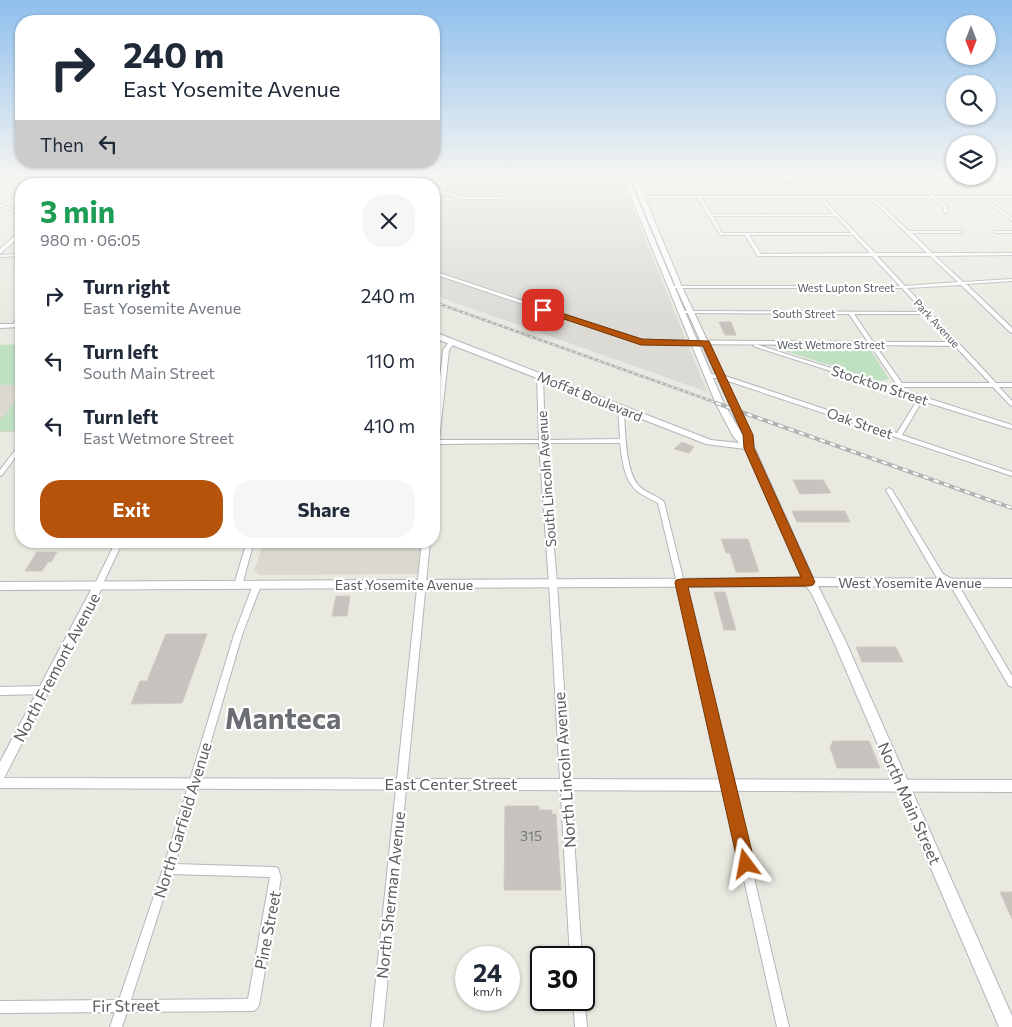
<!DOCTYPE html>
<html lang="en">
<head>
<meta charset="utf-8">
<style>
  :root { --surface:#fff; --page:#f6f6f7; --text:#1f2937; --muted:#747a83; --accent:#b45309 }
  body { margin:0; font-family:Commissioner,sans-serif; background:var(--page); color:var(--text); height:100vh; display:flex; flex-direction:column; font-size:19px; white-space:nowrap }
  * { box-sizing:border-box; margin:0 }
  p { font-size:16px; color:var(--muted) }
  .icon { flex:none; width:28px; height:28px; fill:none; stroke:currentColor; stroke-width:2; stroke-linecap:round; stroke-linejoin:round }
  .map { position:relative; flex:1; overflow:hidden }
  .sheet { position:absolute; left:15px; top:178px; width:425px; height:370px; display:flex; flex-direction:column; background:var(--surface); border-radius:20px; box-shadow:0 1px 4px #0004 }
  .sheet>* { flex:none }
  .top-card { position:absolute; left:15px; top:15px; width:425px; height:152px; border-radius:20px; box-shadow:0 1px 4px #0004; background:#fff; color:var(--text); overflow:hidden }
  .needle { width:32px; rotate:180deg }
  .tools { position:absolute; left:946px; top:15px; display:grid; gap:10px }
  .tools a { display:grid; place-items:center; width:50px; height:50px; border-radius:50%; background:var(--surface); box-shadow:0 1px 4px #0004; font-size:25px }
  .speed { position:absolute; left:455px; top:946px; display:flex; gap:10px; font-size:25px; font-weight:700; text-align:center }
  .speed>* { display:grid; place-content:center; width:65px; height:65px; border-radius:50%; background:var(--surface); box-shadow:0 1px 4px #0004; line-height:1 }
  .speed small { font-size:12px; font-weight:400 }
  .speed .limit { border:2px solid #111; border-radius:8px; background:#fff; color:#111 }
  .pin { position:absolute; display:grid; place-items:center; width:42px; height:42px; color:#fff; margin:-21px; border-radius:10px; box-shadow:0 2px 8px #0006 }
  .me { position:absolute; width:55px; margin:-28px; rotate:347deg; stroke-linejoin:round; filter:drop-shadow(0 0 4px #0008) }
  .turn { display:flex; align-items:center; gap:18px; height:105px; padding:0 25px; font-size:22px }
  .turn .icon { width:65px; height:65px; stroke-width:2.5 }
  .turn b { display:block; font-size:35px; line-height:42px }
  .then { display:flex; align-items:center; height:48px; padding:0 25px; background:#0003; gap:10px; font-size:19px }
  .round { display:grid; place-items:center; flex:none; width:52px; height:52px; border-radius:20px; background:var(--page) }
  .head { display:flex; align-items:center; justify-content:space-between; height:85px; padding:0 25px }
  h1 { font-size:30px; font-weight:700; line-height:38px; color:#1e9e55 }
  .button { display:flex; gap:10px; margin-top:auto; padding:10px 25px }
  .button a { flex:1; height:58px; border-radius:20px; background:var(--accent); color:#fff; font-size:20px; font-weight:700; line-height:58px; text-align:center }
  .button a+a { background:var(--page); color:var(--text) }
  ul { padding:0; list-style:none }
  li { display:flex; align-items:center; gap:15px; height:65px; padding:0 25px }
  li div { flex:1 }
  li b { display:block; font-size:19px }
  li em { font-style:normal }
  .map>svg:first-child { display:block }
  .commercial { fill:#f9f3d7 }
  .industrial { fill:#dcdad5 }
  .education { fill:#dad8cf }
  .green { fill:#bfe0c1 }
  .building { fill:#c6c3be; stroke:#cecac0 }
  .lines { fill:none; stroke-linecap:round; stroke-linejoin:round }
  .minor-casing { stroke:#b3b6ba; stroke-width:2 }
  .tertiary-casing { stroke:#b3b6ba; stroke-width:2 }
  .secondary-casing { stroke:#b2b5ba; stroke-width:2 }
  .minor { fill:#fff; fill-rule:evenodd }
  .tertiary { fill:#fff; fill-rule:evenodd }
  .secondary { fill:#fff; fill-rule:evenodd }
  .rail-far1-casing { stroke:#b1b2b2; stroke-width:2.5 }
  .rail-casing { stroke:#b1b2b2; stroke-width:4 }
  .rail-far1 { stroke:#fff; stroke-width:1; stroke-dasharray:3; stroke-linecap:butt }
  .rail { stroke:#fff; stroke-width:2; stroke-dasharray:5.5; stroke-linecap:butt }
  .route { fill:#b45309; stroke:#753606 }
  .labels { text-anchor:middle; dominant-baseline:central; stroke-width:4.5; stroke-linejoin:round; paint-order:stroke }
  .far-street-label { font-size:11px; fill:#595c60; stroke:#fff }
  .street-label { font-size:14px; fill:#595c60; stroke:#fff }
  .near-number-label { font-size:14px; fill:#747678 }
  .near-street-label { font-size:16px; fill:#595c60; stroke:#fff }
  .near-town-label { font-size:29px; font-weight:bold; fill:#6a6e72; stroke:#fff }
</style>
</head>
<body>
<div class="map">
<svg width="1012" height="1027" viewBox="0 0 1012 1027">
  <rect width="100%" height="100%" fill="#eae9e1"/>
  <path class="commercial" d="M637,177h166l10,12h-171z"/>
  <path class="industrial" d="M179,177h441l87,215 -273,-97v-111h-260z"/>
  <g class="education">
    <path d="M21,380v52h-21v-47h16z"/>
    <path d="M264,541h157l-3,33 -158,1 -6,-4z"/>
  </g>
  <g class="green">
    <path d="M21,344v36l-5,5h-16v-40z"/>
    <path d="M776,347h90l3,1 20,31 -10,2 -103,-33z"/>
    <path d="M21,394v37h-21v-10z"/>
  </g>
  <g class="building">
    <path d="M748,177h43l8,9h-15l-2,-3 -28,1z"/>
    <path d="M719,322h12l5,13h-11z"/>
    <path d="M682,442l12,5 -5,6 -15,-4z"/>
    <path d="M793,480h30l8,13 -31,1z"/>
    <path d="M792,511h53l5,11h-53z"/>
    <path d="M721,539h27l11,33h-23l-6,-19h-4z"/>
    <path d="M37,552h20l-6,10h-3l-6,9h-17z"/>
    <path d="M714,592h11l11,38h-12z"/>
    <path d="M336,596h14l-3,20h-15z"/>
    <path d="M166,634h41l-25,69 -51,1 9,-23h7z"/>
    <path d="M856,647h40l7,15h-41z"/>
    <path d="M833,741h36l11,27h-43l-7,-21z"/>
    <path d="M505,806h34v4h13v4h4l5,76h-57z"/>
    <path d="M1000,892h12v27z"/>
  </g>
  <g class="lines">
    <defs>
      <g id="minor">
        <path d="M340,177h5l24,7h-7z"/>
        <path d="M462,177h4l-24,14 23,6h34l37,8 -2,1 -35,-7h-34l-26,-6 -5,2v-2z"/>
        <path d="M820,177h4l8,3 180,-1v2l-94,1 29,24 1,6 -2,1 -2,-1v-5l-30,-25h-83z"/>
        <path d="M871,196l38,35h53l1,1 -2,1h-49l20,20h80v2l-77,1 28,26 49,-3v2l-46,3 46,44v5l-2,-1 -49,-47 -54,3 89,95h16v4h-13l13,14v5l-2,-1 -17,-18h-92l-2,2 113,36v4l-90,-28 -20,34 110,37v4l-293,-98h-11l-3,-2 3,-2 14,1 175,58 21,-34 -165,-53 3,-2 2,1 136,43 3,-3 -27,-40 -229,-1 -207,-70v-2h2l205,68 227,2 -19,-28 -164,-1 -2,-1 2,-1 239,1 -22,-24h-232l-2,-1 2,-1h230l-28,-30h-114l-13,-21h-25l-22,-37 3,-1 10,17h122l-13,-15 -1,-1 2,-1 54,56h52l-57,-55 -1,-1zM713,216h123l15,17h-129zM749,235h104l17,18 -109,1zM877,256h53l28,26 -53,4zM854,314h72l26,28h-79zM875,345l80,1 35,37h-88z"/>
        <path d="M982,196l30,22v3l-31,-23 -1,-1z"/>
        <path d="M434,197l18,1 2,1 -2,1 -18,-1z"/>
        <path d="M0,204l21,8v2l-21,-8z"/>
        <path d="M995,231h17v2h-16l-2,-1z"/>
        <path d="M21,254v2l-21,1v-2z"/>
        <path d="M19,316h2v4l-3,4 3,1v2l-21,1v-4h13z"/>
        <path d="M452,340l3,2 -6,8 -10,90h100l-2,-64 3,-2 3,2 2,64 75,-1 -2,-31 3,-2 3,2c1,21 1,61 14,77 7,8 19,10 26,17l33,132 92,393h-12l-88,-393 -31,-131c-7,-4 -15,-7 -21,-12 -13,-11 -15,-32 -17,-48h-75l12,140 25,375h-12l-21,-375 -10,-140 -100,1 -2,18 -3,2v-28l9,-86 7,-9z"/>
        <path d="M21,444v6l-19,25 -2,1v-6l19,-25z"/>
        <path d="M889,488l3,2 51,84 13,7 56,95v11l-3,-1 -59,-101 -13,-7 -51,-88z"/>
        <path d="M116,541h7l-22,47h-6l-1,-2z"/>
        <path d="M247,541h7l-12,44 -1,2h-6l-1,-2z"/>
        <path d="M422,541h8l-47,486h-12z"/>
        <path d="M257,582l3,1 1,2 -19,50 -67,229 99,3 4,1 3,10 -22,127 -2,4 -4,2 -126,1 -5,15h-12l5,-15 -115,1v-12l119,-1 44,-131 71,-234 19,-50 1,-2zM171,874l99,3 -22,122 -117,1z"/>
        <path d="M44,686l3,2 1,2 -1,2 -3,2 -44,1v-8z"/>
        <path d="M584,997l3,30h-12l-2,-27h11z"/>
      </g>
      <g id="tertiary">
        <path d="M641,196h371v2h-373v-1z"/>
        <path d="M21,230v5l-21,19v-5z"/>
        <path d="M98,583l3,1 2,2 -99,192 1008,2v12l-1012,-4v-26l93,-176 2,-2z"/>
      </g>
      <g id="secondary">
        <path d="M45,177h6l18,7h-9z"/>
        <path d="M623,177h5l96,227 20,33 -68,-150 -46,-110h6l46,110 70,148 2,12 59,131 199,1v8l-194,-1 27,54 167,376v11h-13l-166,-387 -21,-46 -6,-8 -806,4v-8l802,-4 -57,-129 -39,-5 -272,-106v-5h3l274,107 28,3 -6,-7 -17,-32z"/>
      </g>
    </defs>
    <use href="#minor" class="minor-casing"/>
    <use href="#tertiary" class="tertiary-casing"/>
    <use href="#secondary" class="secondary-casing"/>
    <use href="#minor" class="minor"/>
    <use href="#tertiary" class="tertiary"/>
    <use href="#secondary" class="secondary"/>
    <defs>
      <g id="rail-far1">
        <path d="M85,177l20,7"/>
        <path d="M434,302l286,102"/>
      </g>
      <path id="rail" d="M716,403l296,105"/>
    </defs>
    <use href="#rail-far1" class="rail-far1-casing"/>
    <use href="#rail" class="rail-casing"/>
    <use href="#rail-far1" class="rail-far1"/>
    <use href="#rail" class="rail"/>
  </g>
  <linearGradient id="sky" x2="0" y2="1"><stop stop-color="#8ebfed"/><stop offset="0.55" stop-color="#f6f5f2"/><stop offset="1" stop-color="#f6f5f2" stop-opacity="0"/></linearGradient>
  <rect width="1012" height="320" fill="url(#sky)"/>
  <path class="route" d="M540,308h6l96,31 67,2 44,94 1,13 61,134 -2,3 -4,1 -121,1 67,277 -3,6 -6,3 -6,-3 -2,-6 -63,-281 1,-3 5,-1 120,-2 -57,-129 -1,-13 -40,-89 -62,-1 -101,-34z"/>
  <g class="labels">
    <g class="far-street-label">
      <text x="846" y="287">West Lupton Street</text>
      <text x="804" y="313">South Street</text>
      <text transform="translate(937 323) rotate(47)">Park Avenue</text>
      <text x="831" y="344">West Wetmore Street</text>
    </g>
    <g class="street-label">
      <text transform="translate(880 385) rotate(18)">Stockton Street</text>
      <text transform="translate(590 396) rotate(22)">Moffat Boulevard</text>
      <text transform="translate(860 423) rotate(19)">Oak Street</text>
      <text transform="translate(546 479) rotate(-94)">South Lincoln Avenue</text>
      <text x="910" y="582">West Yosemite Avenue</text>
      <text x="404" y="584">East Yosemite Avenue</text>
    </g>
    <g class="near-number-label">
      <text x="531" y="835">315</text>
    </g>
    <g class="near-street-label">
      <text transform="translate(56 667) rotate(-62)">North Fremont Avenue</text>
      <text transform="translate(564 770) rotate(-94)">North Lincoln Avenue</text>
      <text x="451" y="783">East Center Street</text>
      <text transform="translate(910 803) rotate(66)">North Main Street</text>
      <text transform="translate(182 820) rotate(-73)">North Garfield Avenue</text>
      <text transform="translate(390 895) rotate(-84)">North Sherman Avenue</text>
      <text transform="translate(267 930) rotate(-79)">Pine Street</text>
      <text transform="translate(126 1005) rotate(-1)">Fir Street</text>
    </g>
    <g class="near-town-label">
      <text x="283" y="717">Manteca</text>
    </g>
  </g>
</svg>
<div class="tools">
<a><svg class="needle" viewBox="-14 -14 28 28"><path d="M0-13l5 13h-10z" fill="#e53935"/><path d="M0 13l5-13h-10z" fill="#747a83"/></svg></a>
<a><svg class="icon" aria-label="search" viewBox="0 0 24 24"><circle cx="10" cy="10" r="6"/><path d="M15 15l6 6"/></svg></a>
<a><svg class="icon" aria-label="layers" viewBox="0 0 24 24"><path d="M12 4l9 5-9 5-9-5zM3 14l9 5 9-5"/></svg></a>
</div>
<div class="speed"><div>24<small>km/h</small></div><div class="limit">30</div></div>
<div class="pin" style="left:543px;top:310px;background:#d93025"><svg class="icon" aria-label="arrive" viewBox="0 0 24 24"><path d="M6 21V4h12l-3 4 3 4H6"/></svg></div>
<svg class="me" style="left:746px;top:864px" viewBox="-20 -20 40 40"><path d="M0-17L14 15 0 8-14 15z" fill="#b45309" stroke="#fff" stroke-width="4"/></svg>
<div class="top-card">
<div class="turn"><svg class="icon" aria-label="right" viewBox="0 0 24 24"><path d="M7 20v-9h11M14 6l5 5-5 5"/></svg><div><b>240 m</b>East Yosemite Avenue</div></div>
<div class="then">Then<svg class="icon" aria-label="left" viewBox="0 0 24 24"><path d="M17 20v-9H6M10 6l-5 5 5 5"/></svg></div>
</div>
<section class="sheet">
<div class="head"><div><h1>3 min</h1><p>980 m · 06:05</p></div><a class="round"><svg class="icon" aria-label="close" viewBox="0 0 24 24"><path d="M6 6l12 12M18 6L6 18"/></svg></a></div>
<ul>
<li><svg class="icon" aria-label="right" viewBox="0 0 24 24"><path d="M7 20v-9h11M14 6l5 5-5 5"/></svg><div><b>Turn right</b><p>East Yosemite Avenue</p></div><em>240 m</em></li>
<li><svg class="icon" aria-label="left" viewBox="0 0 24 24"><path d="M17 20v-9H6M10 6l-5 5 5 5"/></svg><div><b>Turn left</b><p>South Main Street</p></div><em>110 m</em></li>
<li><svg class="icon" aria-label="left" viewBox="0 0 24 24"><path d="M17 20v-9H6M10 6l-5 5 5 5"/></svg><div><b>Turn left</b><p>East Wetmore Street</p></div><em>410 m</em></li>
</ul>
<div class="button"><a>Exit</a><a>Share</a></div>
</section>
</div>
</body>
</html>
